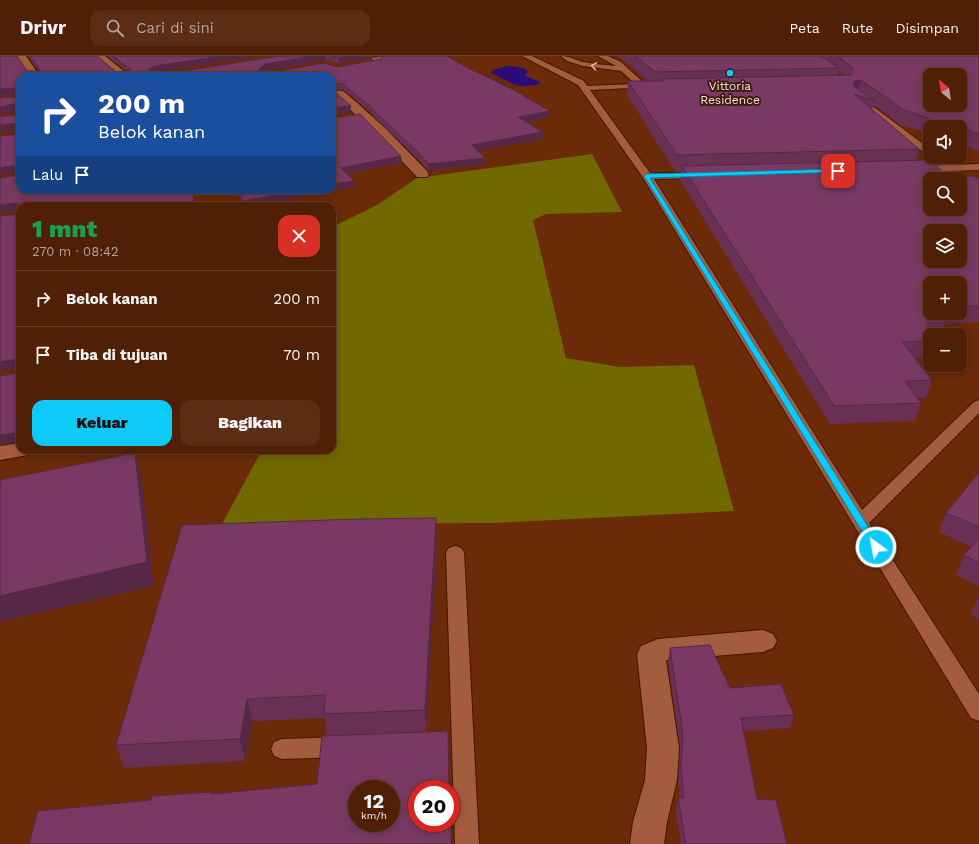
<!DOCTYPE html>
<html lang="id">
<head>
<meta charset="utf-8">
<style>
  :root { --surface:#502006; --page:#5a2d14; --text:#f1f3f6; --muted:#b4a39b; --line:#673e28; --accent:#0dcafa }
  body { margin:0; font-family:"Work Sans",sans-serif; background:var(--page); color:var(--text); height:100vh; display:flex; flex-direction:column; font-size:15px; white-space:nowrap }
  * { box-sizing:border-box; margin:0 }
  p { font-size:13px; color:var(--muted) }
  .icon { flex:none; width:22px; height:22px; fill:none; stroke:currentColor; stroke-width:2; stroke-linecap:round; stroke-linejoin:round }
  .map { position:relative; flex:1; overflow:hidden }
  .side { position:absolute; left:16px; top:146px; width:320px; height:252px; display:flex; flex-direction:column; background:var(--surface); border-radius:12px; box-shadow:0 2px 10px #0003,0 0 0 1px var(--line) }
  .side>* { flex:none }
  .guide { position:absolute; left:16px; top:16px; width:320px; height:122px; border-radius:12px; box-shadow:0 2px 10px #0003,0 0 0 1px var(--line); background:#1a4fa0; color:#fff; overflow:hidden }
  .needle { width:26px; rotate:330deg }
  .fabs { position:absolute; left:923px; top:12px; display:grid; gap:8px }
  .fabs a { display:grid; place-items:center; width:44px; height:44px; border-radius:8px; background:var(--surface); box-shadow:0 2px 10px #0003,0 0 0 1px var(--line); font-size:20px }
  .speed { position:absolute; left:348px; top:724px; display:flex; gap:8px; font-size:20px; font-weight:700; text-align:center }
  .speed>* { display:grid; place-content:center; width:52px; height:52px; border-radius:50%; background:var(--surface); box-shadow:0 2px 10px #0003,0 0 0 1px var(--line); line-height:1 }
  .speed small { font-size:10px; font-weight:400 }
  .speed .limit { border:6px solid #d22; background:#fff; color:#111 }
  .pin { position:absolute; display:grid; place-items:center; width:34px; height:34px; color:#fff; margin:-17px; border-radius:8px; box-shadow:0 2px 6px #0006 }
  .me { position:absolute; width:44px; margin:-22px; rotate:328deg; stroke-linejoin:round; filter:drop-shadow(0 0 3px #0008) }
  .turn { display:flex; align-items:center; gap:14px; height:84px; padding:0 16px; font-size:18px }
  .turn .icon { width:52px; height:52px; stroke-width:2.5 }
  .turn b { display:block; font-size:28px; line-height:34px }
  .then { display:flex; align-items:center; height:38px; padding:0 16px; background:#0003; gap:8px; font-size:15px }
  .round { display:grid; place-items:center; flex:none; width:42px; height:42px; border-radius:12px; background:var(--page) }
  .headline { display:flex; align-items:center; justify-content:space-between; height:68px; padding:0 16px }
  h1 { font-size:24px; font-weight:800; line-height:30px; color:#1e9e55 }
  .cta { display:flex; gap:8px; margin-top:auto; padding:8px 16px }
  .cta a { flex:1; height:46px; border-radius:12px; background:var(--accent); color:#111; font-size:16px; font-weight:800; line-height:46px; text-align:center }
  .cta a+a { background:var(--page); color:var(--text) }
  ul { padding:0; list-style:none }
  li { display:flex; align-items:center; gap:12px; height:56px; padding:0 16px; border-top:1px solid var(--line) }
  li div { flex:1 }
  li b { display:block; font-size:15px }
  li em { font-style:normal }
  header { display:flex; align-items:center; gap:24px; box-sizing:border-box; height:56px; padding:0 20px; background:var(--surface); border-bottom:1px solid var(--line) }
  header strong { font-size:19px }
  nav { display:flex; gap:22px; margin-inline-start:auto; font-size:14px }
  .search { width:280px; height:36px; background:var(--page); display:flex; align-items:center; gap:10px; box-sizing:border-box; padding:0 14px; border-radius:12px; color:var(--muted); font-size:15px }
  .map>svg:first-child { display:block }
  .green { fill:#716800 }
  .water { fill:#2b0d7a }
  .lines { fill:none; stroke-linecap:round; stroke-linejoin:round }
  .lane-casing { stroke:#461500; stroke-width:2 }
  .street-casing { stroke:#461500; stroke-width:2 }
  .lane { fill:#a35c3e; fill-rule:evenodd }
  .street { fill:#a35c3e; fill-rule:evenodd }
  .wall { fill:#683154; fill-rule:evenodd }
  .shaded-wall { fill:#552845 }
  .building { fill:#793962; stroke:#552845; fill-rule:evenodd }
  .oneway { stroke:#dcb3a2 }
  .route { fill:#0dcafa; stroke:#0883a2 }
  .poi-dot { fill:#0dcafa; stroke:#3c1e12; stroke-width:1.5 }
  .labels { text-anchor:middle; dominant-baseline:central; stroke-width:4; stroke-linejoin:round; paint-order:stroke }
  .far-poi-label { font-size:12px; fill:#fbe2d8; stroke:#3c1e12 }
</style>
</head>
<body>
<header>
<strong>Drivr</strong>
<div class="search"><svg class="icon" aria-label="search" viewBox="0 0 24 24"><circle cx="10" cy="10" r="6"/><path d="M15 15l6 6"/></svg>Cari di sini</div>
<nav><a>Peta</a><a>Rute</a><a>Disimpan</a></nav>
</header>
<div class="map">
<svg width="979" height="788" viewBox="0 0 979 788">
  <rect width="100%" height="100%" fill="#6b2a08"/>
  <path class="green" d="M592,98l30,58 -76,2 -13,6 33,138 54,9 74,-2 40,146 -240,12 -272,1 40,-74h70v-223l45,-22 40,-27z"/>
  <path class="water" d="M507,10l10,1 8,2 3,3 -3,2 1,2 14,6 -2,3 -16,1 -7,-1 -24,-12 2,-3z"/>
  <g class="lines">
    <defs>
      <g id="lane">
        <path d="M522,0h10l52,25 3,5 47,-2 1,2 -4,2 -41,2 60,83h56l1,2 -5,3 -48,1 208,331 112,-108 5,-2v13l-110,110 110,171v27l-8,-3 -329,-542 -64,-91z"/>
        <path d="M561,0c9,0 14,4 22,6 11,2 22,3 33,4l-18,-10h10l13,6 25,23 13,2 1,2 -4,2 -15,-2 -20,-18 -38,-5 -16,-5z"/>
        <path d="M853,40h6l71,53v7l-3,-1 -74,-55 -1,-2z"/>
        <path d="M979,108v6l-62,2 -5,-3 5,-3z"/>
        <path d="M455,490l6,2 3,4 15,292h-24l-9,-292 3,-4z"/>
        <path d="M342,681l8,3 3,7 -3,7 -8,3 -60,2 -8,-3 -3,-7 3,-7 8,-3z"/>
      </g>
      <g id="street">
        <path d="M16,0h10l14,20h-10z"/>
        <path d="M94,0h11l25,20h-12z"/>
        <path d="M369,0h11l17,16 -1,2h-8z"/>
        <path d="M332,34l11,1 11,9 32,29 41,42 2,3 -2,3h-10l-40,-42 -41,-39h-4z"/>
        <path d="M20,387v7h11l-3,5 -28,5v-14z"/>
        <path d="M763,574l10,4 4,7 -4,7 -10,4 -97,8 13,88 -2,32 -10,42 -3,22h-34l3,-22 12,-42 2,-32 -10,-94 4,-8 17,-7z"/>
      </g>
    </defs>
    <use href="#lane" class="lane-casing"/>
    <use href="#street" class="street-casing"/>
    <use href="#lane" class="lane"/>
    <use href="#street" class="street"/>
  </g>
  <g class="wall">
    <path d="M0,0l27,15h12l-11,-15h69l19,16 11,-1 -20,-15h150l-102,16h21l104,-16h167l19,11 84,44v6l-24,5 17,17 -65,11 7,8v6l-56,7 -10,-11 -47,-45 -1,-4 -3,-1 -24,-20 -12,-1v-13l-312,130v236l-20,2v-68l18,-3v-5l-18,3v-155l19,-2v-3l-19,1 19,-37v-3l-19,3v-39l19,-2v-4l-19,1 19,-17 1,-4 -20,4 18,-17 1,-3 -19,2zM379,1l3,2 -45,8 -64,5h-10l3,-2 60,-10 12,3z"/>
    <path d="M619,0h360v95l-19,-7v-17h-30v7l-30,-9 -26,-20 -2,5 47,39 -3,11 33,17 30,2v143l-35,2 -3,11h-11v23h-15l17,22 -6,18h-9l4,5 -6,18 -85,3 -150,-244 1,-9h-6l-48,-76 1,-14h20zM839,15l1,1 4,3h-6zM930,227h30v30h-30z"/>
    <path d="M332,62l70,45 -55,11 8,13 -101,19h-11l-6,-16h95z"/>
    <path d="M979,416v114l-23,-11 8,-20 8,-8 -33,-15 7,-19z"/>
    <path d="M436,462l1,21 -11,193 24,57 -299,11 61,-8v2l105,-10 10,-48 -2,-18 -73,3 -7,40 -121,7 -8,-23z"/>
    <path d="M979,539v24l-8,-5z"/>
    <path d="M670,592l60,40 64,27 -4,13 -46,3 13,68 30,45h-106l-5,-33 2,-13h2l-2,-17 2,-33 -12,-87z"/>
  </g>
  <g class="shaded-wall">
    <path d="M221,0h36l-101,16 -6,4 -2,-6 7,-4z"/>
    <path d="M314,0h11l1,4 -60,10 -6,5 -1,-6 6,-5z"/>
    <path d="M350,0h29v1l-41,6v-5z"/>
    <path d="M861,24l-3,14h-7l3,-13z"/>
    <path d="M18,32l2,6 -20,1v-6z"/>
    <path d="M18,47l2,7 -20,4v-7z"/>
    <path d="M351,50v6l-19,2v-6z"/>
    <path d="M550,55v6l-32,6v-6z"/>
    <path d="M18,67l2,7 -20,2v-7z"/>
    <path d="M543,76v7l-71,12v-6z"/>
    <path d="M401,100l1,7 -60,12 -1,-7z"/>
    <path d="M485,102v6l-56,7 -1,-7z"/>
    <path d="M19,109l1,7 -20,3v-7z"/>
    <path d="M354,125l1,6 -101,19h-10l-1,-5 59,-11h30v-6z"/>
    <path d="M193,134h1l1,16h-1z"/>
    <path d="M18,147l2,8 -20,1v-7z"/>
    <path d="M18,303l2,9 -20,3v-9z"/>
    <path d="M16,377l4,9 -20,2v-9z"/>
    <path d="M20,377v9l-2,-5z"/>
    <path d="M135,397l6,23 13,110 -154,36v-26z"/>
    <path d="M436,462l1,21 -11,193 -1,-22z"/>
    <path d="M247,643l5,22 -7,40 -5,-22z"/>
  </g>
  <g class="building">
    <path d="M0,0h17l10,15h12l1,-1 -10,-14h67l19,16 14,-1v-2l-17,-13h108l-66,10 -7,4 2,2h26l104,-16h34l-49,8 -6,5 2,3h12l51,-9 13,4 45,-8 2,-3h63l19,11 48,23 36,21 -32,6 25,15 -71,13 13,13 -57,6 -9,-11 -47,-44 -2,-4 -3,-1 -24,-20 -11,-1v-7h-312v114h173l1,16h-174v227l-2,4 -2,-4 -16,2v-59l18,-3v-14l-18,3v-146l19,-2v-9l-1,-2 -18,2v-27l19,-3v-10l-19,3v-32l19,-2 1,-9 -2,-2 -18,2v-8l19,-3 1,-9 -2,-2 -18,4v-9l18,-1 2,-8 -2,-1 -18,1z"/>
    <path d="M331,0h19l-12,2z"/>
    <path d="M635,0h186l18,12 -184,4z"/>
    <path d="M838,0h141v78l-19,-6v-1h-3l-53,-17 -43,-30 -7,1v5l21,15 -21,-7 65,55 -242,6 -49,-74h35l-2,-2 190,-4 3,-6 -12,-10zM930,19h30v30h-30z"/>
    <path d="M332,35l3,1 16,14 -19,2z"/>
    <path d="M360,58l41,42 -60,12 13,13 -22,3v-66z"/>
    <path d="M929,104l20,17 24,-1 6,3v127l-19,1v-24h-30v30h6l9,10h-18l10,12h-7v6l-28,1 30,38 -27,1 16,22 -87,3 -152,-240zM930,123h30v30h-30zM930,175h30v30h-30z"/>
    <path d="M238,134h64l-59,11z"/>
    <path d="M135,397l12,109 -147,34v-116z"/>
    <path d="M979,416v55l-33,-14z"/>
    <path d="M436,462l-11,192 -101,4 2,-19 -79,4 -7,40 -124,6 66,-220 177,-6z"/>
    <path d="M979,482v25l-15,-8z"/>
    <path d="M710,589l20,43 51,-4 13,31 -53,3 16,81 19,1 11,44h-101l-8,-46h6l-3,-30 2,-33 -13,-87z"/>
    <path d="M448,675l1,58h-32v34h34v21h-422l9,-33 113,-11 1,-4 60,-4 -1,2 106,-10 5,-48zM357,733h34v34h-34z"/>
  </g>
  <defs><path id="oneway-chevron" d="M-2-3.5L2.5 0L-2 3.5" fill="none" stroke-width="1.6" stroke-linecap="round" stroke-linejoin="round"/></defs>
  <use class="oneway" href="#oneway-chevron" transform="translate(594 10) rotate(-170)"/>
  <path class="route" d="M838,113l2,1v2l-190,6 231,369 -1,2h-7l-229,-373 3,-2z"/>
  <circle class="poi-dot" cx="730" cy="17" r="4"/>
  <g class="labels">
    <g class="far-poi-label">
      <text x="730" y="30">Vittoria<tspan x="730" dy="14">Residence</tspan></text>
    </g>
  </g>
</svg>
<div class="fabs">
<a><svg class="needle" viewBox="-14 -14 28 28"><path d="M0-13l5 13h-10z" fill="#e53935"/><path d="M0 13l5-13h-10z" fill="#b4a39b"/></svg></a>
<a><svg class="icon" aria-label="sound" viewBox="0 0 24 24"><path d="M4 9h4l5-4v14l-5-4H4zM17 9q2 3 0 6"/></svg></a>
<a><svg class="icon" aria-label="search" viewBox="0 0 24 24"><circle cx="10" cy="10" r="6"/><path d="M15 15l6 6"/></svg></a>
<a><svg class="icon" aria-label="layers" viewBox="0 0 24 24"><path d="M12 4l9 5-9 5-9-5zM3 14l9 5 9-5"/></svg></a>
<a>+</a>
<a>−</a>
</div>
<div class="speed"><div>12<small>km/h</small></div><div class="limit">20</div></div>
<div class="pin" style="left:838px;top:115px;background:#d93025"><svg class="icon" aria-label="arrive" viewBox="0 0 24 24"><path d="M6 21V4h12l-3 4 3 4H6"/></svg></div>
<svg class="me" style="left:876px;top:491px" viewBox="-20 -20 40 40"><circle r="17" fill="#0dcafa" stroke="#fff" stroke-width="3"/><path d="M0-11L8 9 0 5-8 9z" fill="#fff"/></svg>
<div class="guide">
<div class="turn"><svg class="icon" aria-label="right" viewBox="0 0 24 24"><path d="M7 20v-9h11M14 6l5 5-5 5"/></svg><div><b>200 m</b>Belok kanan</div></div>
<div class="then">Lalu<svg class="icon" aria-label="arrive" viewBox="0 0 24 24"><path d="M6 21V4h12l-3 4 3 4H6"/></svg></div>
</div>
<section class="side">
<div class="headline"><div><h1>1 mnt</h1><p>270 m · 08:42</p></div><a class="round" style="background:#d93025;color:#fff"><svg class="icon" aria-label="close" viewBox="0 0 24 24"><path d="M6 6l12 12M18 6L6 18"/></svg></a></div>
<ul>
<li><svg class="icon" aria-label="right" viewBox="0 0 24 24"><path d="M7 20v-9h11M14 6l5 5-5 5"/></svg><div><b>Belok kanan</b></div><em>200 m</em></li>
<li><svg class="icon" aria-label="arrive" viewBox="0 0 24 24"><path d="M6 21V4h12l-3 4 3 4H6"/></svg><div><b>Tiba di tujuan</b></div><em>70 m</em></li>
</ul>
<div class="cta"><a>Keluar</a><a>Bagikan</a></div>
</section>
</div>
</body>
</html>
